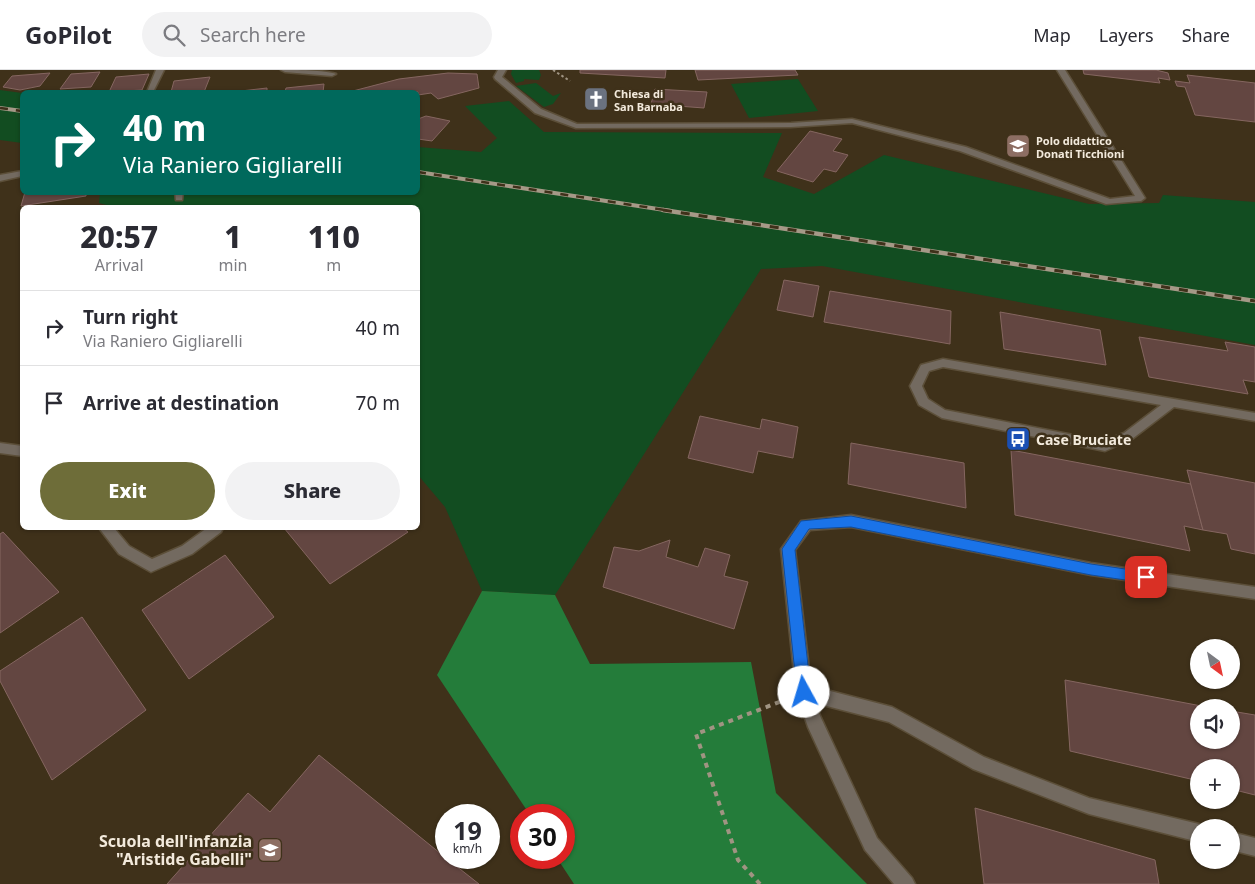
<!DOCTYPE html>
<html lang="en">
<head>
<meta charset="utf-8">
<style>
  :root { --surface:#fff; --page:#f2f2f3; --text:#2b2b33; --muted:#7c7c81; --line:#e1e1e2; --accent:#6e6d39 }
  body { margin:0; font-family:"Noto Sans",sans-serif; background:var(--page); color:var(--text); height:100vh; display:flex; flex-direction:column; font-size:19px; white-space:nowrap }
  * { box-sizing:border-box; margin:0 }
  p { font-size:16px; color:var(--muted) }
  .icon { flex:none; width:28px; height:28px; fill:none; stroke:currentColor; stroke-width:2; stroke-linecap:round; stroke-linejoin:round }
  .map { position:relative; flex:1; overflow:hidden }
  .details { position:absolute; left:20px; top:135px; width:400px; height:325px; display:flex; flex-direction:column; background:var(--surface); border-radius:8px; box-shadow:0 1px 4px #0004 }
  .details>* { flex:none }
  .hud { position:absolute; left:20px; top:20px; width:400px; height:105px; border-radius:8px; box-shadow:0 1px 4px #0004; background:#00695c; color:#fff; overflow:hidden }
  .needle { width:32px; rotate:147deg }
  .tools { position:absolute; left:1190px; top:569px; display:grid; gap:10px }
  .tools a { display:grid; place-items:center; width:50px; height:50px; border-radius:50%; background:var(--surface); box-shadow:0 1px 4px #0004; font-size:25px }
  .speed { position:absolute; left:435px; top:734px; display:flex; gap:10px; font-size:25px; font-weight:700; text-align:center }
  .speed>* { display:grid; place-content:center; width:65px; height:65px; border-radius:50%; background:var(--surface); box-shadow:0 1px 4px #0004; line-height:1 }
  .speed small { font-size:12px; font-weight:400 }
  .speed .limit { border:8px solid #d22; background:#fff; color:#111 }
  .pin { position:absolute; display:grid; place-items:center; width:42px; height:42px; color:#fff; margin:-21px; border-radius:10px; box-shadow:0 2px 8px #0006 }
  .me { position:absolute; width:55px; margin:-28px; rotate:354deg; stroke-linejoin:round; filter:drop-shadow(0 0 4px #0008) }
  .turn { display:flex; align-items:center; gap:18px; height:105px; padding:0 20px; font-size:22px }
  .turn .icon { width:65px; height:65px; stroke-width:2.5 }
  .turn b { display:block; font-size:35px; line-height:42px }
  .eta { display:flex; justify-content:space-evenly; align-items:center; height:85px; text-align:center }
  .eta b { font-size:30px; font-weight:800; line-height:35px }
  .cta { display:flex; gap:10px; margin-top:auto; padding:10px 20px }
  .cta a { flex:1; height:58px; border-radius:30px; background:var(--accent); color:#fff; font-size:20px; font-weight:800; line-height:58px; text-align:center }
  .cta a+a { background:var(--page); color:var(--text) }
  ul { padding:0; list-style:none }
  li { display:flex; align-items:center; gap:15px; height:75px; padding:0 20px; border-top:1px solid var(--line) }
  li div { flex:1 }
  li b { display:block; font-size:19px }
  li em { font-style:normal }
  header { display:flex; align-items:center; gap:30px; box-sizing:border-box; height:70px; padding:0 25px; background:var(--surface); border-bottom:1px solid var(--line) }
  header strong { font-size:24px }
  nav { display:flex; gap:28px; margin-inline-start:auto; font-size:18px }
  .search { width:350px; height:45px; background:var(--page); display:flex; align-items:center; gap:12px; box-sizing:border-box; padding:0 18px; border-radius:28px; color:var(--muted); font-size:19px }
  .map>svg:first-child { display:block }
  .green { fill:#124d21 }
  .forest { fill:#247c3a }
  .building { fill:#634641; stroke:#856660 }
  .lines { fill:none; stroke-linecap:round; stroke-linejoin:round }
  .minor-casing { stroke:#5c4f39; stroke-width:3 }
  .path-far1 { stroke:#a09482; stroke-width:2; stroke-dasharray:2.5 2.5; stroke-linecap:butt }
  .path { stroke:#a09482; stroke-width:4; stroke-dasharray:5 5; stroke-linecap:butt }
  .minor { fill:#736a60; fill-rule:evenodd }
  .rail-far1-casing { stroke:#a59987; stroke-width:4 }
  .rail-casing { stroke:#a59987; stroke-width:4.5 }
  .rail-far1 { stroke:#3f311a; stroke-width:2.5; stroke-dasharray:8; stroke-linecap:butt }
  .rail { stroke:#3f311a; stroke-width:3; stroke-dasharray:9; stroke-linecap:butt }
  .route { fill:#1a73e8; stroke:#114b97 }
  .labels { text-anchor:middle; dominant-baseline:central; stroke-width:5; stroke-linejoin:round; paint-order:stroke }
  .far-poi-label { font-size:11px; font-weight:bold; fill:#f3eadc; stroke:#3f311a; text-anchor:start }
  .poi-label { font-size:14px; font-weight:bold; fill:#f3eadc; stroke:#3f311a; text-anchor:start }
  .near-poi-label { font-size:16px; font-weight:bold; fill:#f3eadc; stroke:#3f311a; text-anchor:end }
</style>
</head>
<body>
<header>
<strong>GoPilot</strong>
<div class="search"><svg class="icon" aria-label="search" viewBox="0 0 24 24"><circle cx="10" cy="10" r="6"/><path d="M15 15l6 6"/></svg>Search here</div>
<nav><a>Map</a><a>Layers</a><a>Share</a></nav>
</header>
<div class="map">
<svg width="1255" height="814" viewBox="0 0 1255 814">
  <rect width="100%" height="100%" fill="#3f311a"/>
  <g class="green">
    <path d="M512,0h27l2,5 -2,5 -15,-1v2l-8,2 -5,-9z"/>
    <path d="M798,9l20,32 -69,7 -18,-34z"/>
    <path d="M536,13l17,13 8,-3 -8,11 -9,3 -28,-21z"/>
    <path d="M0,20l22,3v50l-22,-3z"/>
    <path d="M509,31l35,31 238,1 -19,44 51,17 70,-39 205,49 70,-1 4,-8 92,7v143l-433,-79 -61,3 -206,326 -73,-4 -37,-84 -27,-32v-267h-300l-19,-5 1,-11h318v-45l63,5 16,-14 -32,-32z"/>
  </g>
  <path class="forest" d="M482,521l73,4 35,69 161,-2 25,131 91,91h-293l-17,-26h7v-43h-34l-93,-140z"/>
  <g class="building">
    <path d="M580,0h86l-1,8 -85,-5z"/>
    <path d="M695,0h100l3,5 -100,5z"/>
    <path d="M1083,0h73l12,3 2,7 -12,-2 2,5 -76,-9z"/>
    <path d="M100,2l-9,15 -31,2 11,-15z"/>
    <path d="M50,3l-10,13 -20,4 -17,-3 9,-11z"/>
    <path d="M448,3l29,1 2,14 -41,11 -7,-6 -13,2v-3h-69l50,-13z"/>
    <path d="M149,4l-7,16 -33,2 7,-15z"/>
    <path d="M1187,5l68,8v39l-60,-7 -10,-28 -8,-1 -2,-5 15,2z"/>
    <path d="M210,7l-6,15h-33l3,-11z"/>
    <path d="M324,14l-1,8h-38l1,-4z"/>
    <path d="M267,18v4h-35z"/>
    <path d="M655,19l52,3 -3,16 -53,-4z"/>
    <path d="M426,46l24,5 -18,20 -14,-2v-20z"/>
    <path d="M810,61l32,8 -9,12 15,4 -12,17 -12,-3 -11,13 -36,-11z"/>
    <path d="M25,122h61v4l-65,10z"/>
    <path d="M784,210l35,6 -6,31 -36,-7z"/>
    <path d="M830,221l121,20 -1,33 -126,-22z"/>
    <path d="M1000,242l100,18 6,35 -102,-16z"/>
    <path d="M1139,267l89,14 -3,-9 30,5v35l-12,-2 5,14 -99,-17z"/>
    <path d="M700,346l60,13 2,-10 36,8 -5,31 -35,-7 -5,22 -65,-15z"/>
    <path d="M851,373l113,20 2,45 -118,-24z"/>
    <path d="M1011,380l180,34 12,46 -19,-4 6,25 -175,-36z"/>
    <path d="M1187,400l68,13v71l-24,-5 -4,-15 -24,-4z"/>
    <path d="M284,458h119l5,4 -78,52z"/>
    <path d="M3,462l56,60 -59,41v-99z"/>
    <path d="M670,470l-4,17 32,10 7,-19 25,7 -6,21 24,6 -14,47 -131,-42 11,-40 25,4z"/>
    <path d="M225,485l49,62 -85,62 -47,-69z"/>
    <path d="M82,547l64,93 -94,70 -52,-99v-10z"/>
    <path d="M1065,610l147,28h-13v32h32v-29l24,4v80l-24,-6v-21h-32v13l-129,-30z"/>
    <path d="M319,685l127,103 33,26h-312l81,-91 22,19z"/>
    <path d="M975,738l180,52 4,24h-175z"/>
  </g>
  <g class="lines">
    <defs>
      <g id="minor">
        <path d="M156,0h8l-11,22h-6z"/>
        <path d="M281,0c14,0 44,0 55,4l-4,2 -47,-4z"/>
        <path d="M498,0h8l-4,7 39,32 36,15 214,-1 61,-4 114,28 144,52 25,-3 -78,-126h8l80,128 -4,3 -35,3 -146,-53 -108,-28 -61,4 -215,1 -41,-15 -40,-34 -1,-2z"/>
        <path d="M22,101v5l-22,5v-6z"/>
        <path d="M175,122h8l-1,8h-6z"/>
        <path d="M943,289l312,54v8l-81,-14 -42,32 -27,12 -163,-33 -23,-13 -9,-19 11,-21zM943,297l218,38 -37,28 -20,8 -159,-31 -17,-11 -6,-13 7,-15z"/>
        <path d="M0,373l22,3v10l-22,-3z"/>
        <path d="M851,445l240,48 164,24v12l-164,-24 -240,-48 -41,3 -15,20 16,136 81,21 92,50 105,41 110,26 6,4h-6v14l-110,-28 -116,-45 -84,-47 -74,-19 6,15 56,120 35,40 3,6h-21l-29,-34 -57,-123 -12,-35 -15,-143 20,-28z"/>
        <path d="M99,458h15l15,18 23,13 30,-13 25,-18h16l-2,4 -29,22 -41,18 -32,-18z"/>
        <path d="M1231,762l24,6v18l-24,-6z"/>
      </g>
    </defs>
    <use href="#minor" class="minor-casing"/>
    <path class="path-far1" d="M553,0l17,11"/>
    <path class="path" d="M760,814l-22,-24 -42,-126 86,-33"/>
    <use href="#minor" class="minor"/>
    <defs>
      <g id="rail-far1">
        <path d="M0,38l22,3"/>
        <path d="M418,102l253,39"/>
      </g>
      <path id="rail" d="M663,140l592,91"/>
    </defs>
    <use href="#rail-far1" class="rail-far1-casing"/>
    <use href="#rail" class="rail-casing"/>
    <use href="#rail-far1" class="rail-far1"/>
    <use href="#rail" class="rail"/>
  </g>
  <path class="route" d="M851,446l240,48 55,8 4,1 2,4 -2,4 -4,2 -55,-8 -240,-48 -42,2 -14,21 16,142 -2,5 -5,2 -5,-2 -2,-5 -15,-143 19,-28z"/>
  <defs>
    <symbol id="church-square" viewBox="-11 -11 22 22"><rect x="-9" y="-9" width="18" height="18" rx="4" fill="#6b7280" stroke="#3f311a"/><path d="M-1.2-6h2.4v3.5h3.3v2.4h-3.3V6h-2.4V-.1h-3.3v-2.4h3.3Z" fill="#fff"/></symbol>
    <symbol id="school-square" viewBox="-11 -11 22 22"><rect x="-9" y="-9" width="18" height="18" rx="4" fill="#8d6e63" stroke="#3f311a"/><path d="M0-5L7-2L0 1L-7-2ZM-4 1L0 2.5L4 1V4Q0 6-4 4Z" fill="#fff"/></symbol>
    <symbol id="bus-square" viewBox="-11 -11 22 22"><rect x="-9" y="-9" width="18" height="18" rx="4" fill="#1a4fb4" stroke="#3f311a"/><path d="M-5-6H5V4H4V6H2V4H-2V6H-4V4H-5ZM-3.5-4V0h7V-4ZM-3.5 1.2v1.5H-2V1.2ZM2 1.2v1.5H3.5V1.2Z" fill="#fff"/></symbol>
  </defs>
  <g fill-rule="evenodd">
    <use href="#church-square" x="582" y="15" width="28" height="28"/>
    <use href="#school-square" x="1004" y="62" width="28" height="28"/>
    <use href="#bus-square" x="1004" y="355" width="28" height="28"/>
    <use href="#school-square" x="256" y="766" width="28" height="28"/>
  </g>
  <g class="labels">
    <g class="far-poi-label">
      <text x="614" y="23">Chiesa di<tspan x="614" dy="13">San Barnaba</tspan></text>
      <text x="1036" y="70">Polo didattico<tspan x="1036" dy="13">Donati Ticchioni</tspan></text>
    </g>
    <g class="poi-label">
      <text x="1036" y="369">Case Bruciate</text>
    </g>
    <g class="near-poi-label">
      <text x="252" y="771">Scuola dell'infanzia<tspan x="252" dy="18">"Aristide Gabelli"</tspan></text>
    </g>
  </g>
</svg>
<div class="tools">
<a><svg class="needle" viewBox="-14 -14 28 28"><path d="M0-13l5 13h-10z" fill="#e53935"/><path d="M0 13l5-13h-10z" fill="#7c7c81"/></svg></a>
<a><svg class="icon" aria-label="sound" viewBox="0 0 24 24"><path d="M4 9h4l5-4v14l-5-4H4zM17 9q2 3 0 6"/></svg></a>
<a>+</a>
<a>−</a>
</div>
<div class="speed"><div>19<small>km/h</small></div><div class="limit">30</div></div>
<div class="pin" style="left:1146px;top:507px;background:#d93025"><svg class="icon" aria-label="arrive" viewBox="0 0 24 24"><path d="M6 21V4h12l-3 4 3 4H6"/></svg></div>
<svg class="me" style="left:804px;top:622px" viewBox="-20 -20 40 40"><circle r="19" fill="#fff"/><path d="M0-13L10 11 0 6-10 11z" fill="#1a73e8"/></svg>
<div class="hud">
<div class="turn"><svg class="icon" aria-label="right" viewBox="0 0 24 24"><path d="M7 20v-9h11M14 6l5 5-5 5"/></svg><div><b>40 m</b>Via Raniero Gigliarelli</div></div>
</div>
<section class="details">
<div class="eta">
<div><b>20:57</b><p>Arrival</p></div>
<div><b>1</b><p>min</p></div>
<div><b>110</b><p>m</p></div>
</div>
<ul>
<li><svg class="icon" aria-label="right" viewBox="0 0 24 24"><path d="M7 20v-9h11M14 6l5 5-5 5"/></svg><div><b>Turn right</b><p>Via Raniero Gigliarelli</p></div><em>40 m</em></li>
<li><svg class="icon" aria-label="arrive" viewBox="0 0 24 24"><path d="M6 21V4h12l-3 4 3 4H6"/></svg><div><b>Arrive at destination</b></div><em>70 m</em></li>
</ul>
<div class="cta"><a>Exit</a><a>Share</a></div>
</section>
</div>
</body>
</html>
